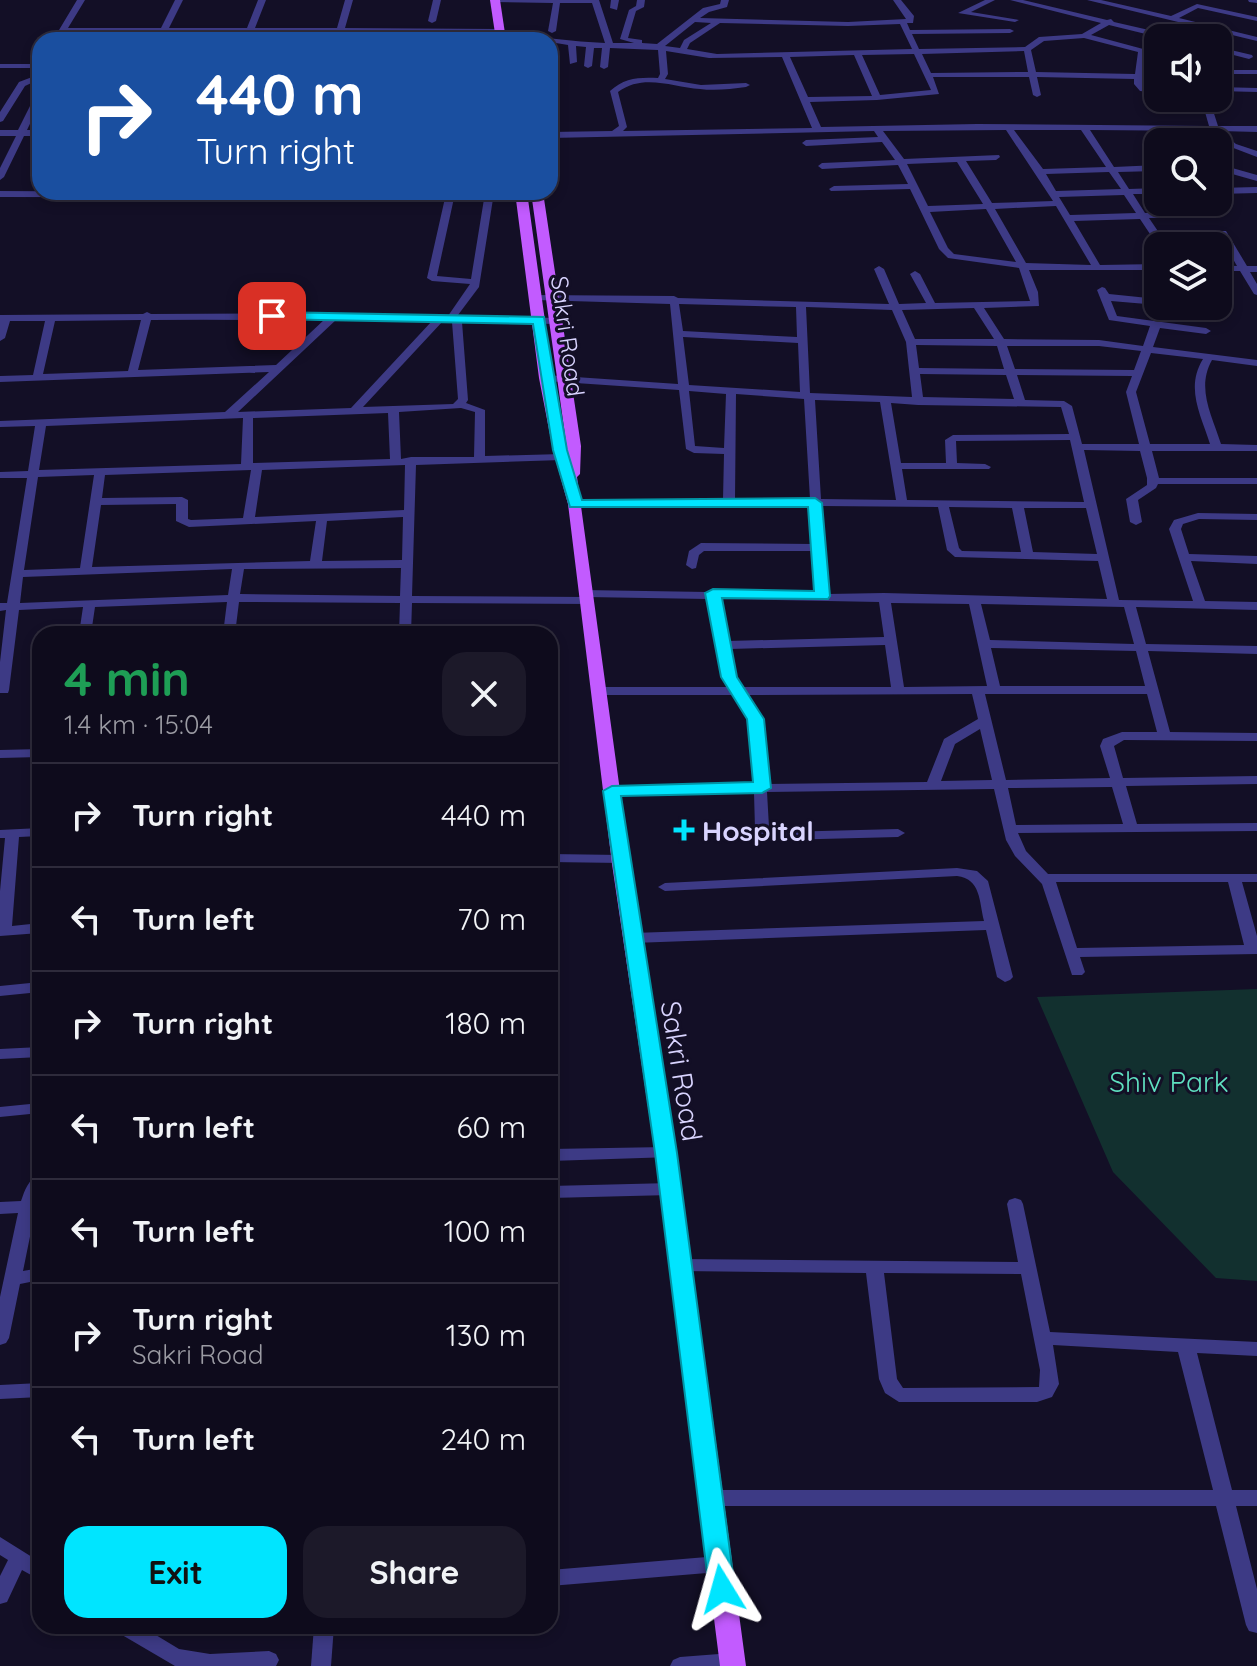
<!DOCTYPE html>
<html lang="en">
<head>
<meta charset="utf-8">
<style>
  :root { --surface:#0e0b1c; --page:#1c1929; --text:#f1f3f6; --muted:#9b9ba3; --line:#2e2b3b; --accent:#00e5ff }
  body { margin:0; font-family:Quicksand,sans-serif; background:var(--page); color:var(--text); height:100vh; display:flex; flex-direction:column; font-size:30px; white-space:nowrap }
  * { box-sizing:border-box; margin:0 }
  p { font-size:26px; color:var(--muted) }
  .icon { flex:none; width:44px; height:44px; fill:none; stroke:currentColor; stroke-width:2; stroke-linecap:round; stroke-linejoin:round }
  .map { position:relative; flex:1; overflow:hidden }
  .details { position:absolute; left:32px; top:626px; width:526px; height:1008px; display:flex; flex-direction:column; background:var(--surface); border-radius:24px; box-shadow:0 4px 12px #0003,0 0 0 2px var(--line) }
  .details>* { flex:none }
  .hud { position:absolute; left:32px; top:32px; width:526px; height:168px; border-radius:24px; box-shadow:0 4px 12px #0003,0 0 0 2px var(--line); background:#1a4fa0; color:#fff; overflow:hidden }
  .fabs { position:absolute; left:1144px; top:24px; display:grid; gap:16px }
  .fabs a { display:grid; place-items:center; width:88px; height:88px; border-radius:16px; background:var(--surface); box-shadow:0 4px 12px #0003,0 0 0 2px var(--line); font-size:40px }
  .pin { position:absolute; display:grid; place-items:center; width:68px; height:68px; color:#fff; margin:-34px; border-radius:16px; box-shadow:0 4px 12px #0006 }
  .me { position:absolute; width:88px; margin:-44px; rotate:352deg; stroke-linejoin:round; filter:drop-shadow(0 0 6px #0008) }
  .turn { display:flex; align-items:center; gap:28px; height:168px; padding:0 32px; font-size:36px }
  .turn .icon { width:104px; height:104px; stroke-width:2.5 }
  .turn b { display:block; font-size:56px; line-height:68px }
  .round { display:grid; place-items:center; flex:none; width:84px; height:84px; border-radius:24px; background:var(--page) }
  .head { display:flex; align-items:center; justify-content:space-between; height:136px; padding:0 32px }
  h1 { font-size:48px; font-weight:700; line-height:60px; color:#1e9e55 }
  .cta { display:flex; gap:16px; margin-top:auto; padding:16px 32px }
  .cta a { flex:1; height:92px; border-radius:24px; background:var(--accent); color:#111; font-size:32px; font-weight:700; line-height:92px; text-align:center }
  .cta a+a { background:var(--page); color:var(--text) }
  ul { padding:0; list-style:none }
  li { display:flex; align-items:center; gap:24px; height:104px; padding:0 32px; border-top:2px solid var(--line) }
  li div { flex:1 }
  li b { display:block; font-size:30px }
  li em { font-style:normal }
  .map>svg:first-child { display:block }
  .green { fill:#12302f }
  .lines { fill:none; stroke-linecap:round; stroke-linejoin:round }
  .minor { fill:#3d3a85; fill-rule:evenodd }
  .major { fill:#c25bff; fill-rule:evenodd }
  .route { fill:#00e5ff; stroke:#0095a6; stroke-width:2 }
  .poi-dot { fill:#00e5ff; stroke:#130f26; stroke-width:3 }
  .labels { text-anchor:middle; dominant-baseline:central; stroke-width:6; stroke-linejoin:round; paint-order:stroke }
  .far-street-label { font-size:24px; fill:#d9d4ff; stroke:#130f26 }
  .poi-label { font-size:28px; font-weight:bold; fill:#d9d4ff; stroke:#130f26; text-anchor:start }
  .street-label { font-size:28px; fill:#d9d4ff; stroke:#130f26 }
  .park-label { font-size:28px; fill:#5fe0c0; stroke:#130f26 }
</style>
</head>
<body>
<div class="map">
<svg width="1257" height="1666" viewBox="0 0 1257 1666">
  <rect width="100%" height="100%" fill="#130f26"/>
  <path class="green" d="M1257,989v292l-41,-3 -103,-106 -76,-175z"/>
  <g class="lines">
    <g class="minor">
      <path d="M77,0h8l-17,28h93l14,-28h8l-14,28h78l11,-28h8l-11,28h82l8,-28h8l-8,28 154,1 4,2 -4,2h-155l-5,5 -4,-2 1,-3h-83l-3,7h-8l3,-7h-78l-4,7h-8l4,-7 -94,-1 -4,8h-8z"/>
      <path d="M433,0h8l-5,21 -4,2 -4,-2z"/>
      <path d="M491,0h108l14,43h21l-14,-4 9,-29 7,-4 1,-6h8l-1,7 -8,4 -8,27 14,2v3l15,1 46,-36 17,-4 1,-4h8l-2,7 -18,5 -9,6 148,4 58,-3 -13,-19h8l13,16 -1,7h-6l3,7 100,-1 4,2 -4,2 -98,1 7,15 106,-2 14,-10 43,-3 19,-11 -91,-23h13l84,20 4,-1 3,3 61,14 1,2h-14l-53,-13 -18,10 67,18v4l-12,-3 -4,30 4,3 12,2v4l-18,-2 -6,-7v-5l-97,-2 4,18 -4,2 -4,-2 -4,-18h-96l6,17 -62,6 -67,2 11,25 156,-3 232,2 -8,-28h8l9,28h39v6l-37,-1 16,13 21,7v6l-34,-13 -11,-13 -122,-1 24,37 44,-2v6l-40,1 11,17 29,-1v6h-25l12,19 57,-2 5,3 -5,3 -53,1 19,28h-10l-18,-27 -66,2 26,44 58,-1v6h-129l9,22 1,14 -55,2 20,31 95,1 44,6 7,-20 -41,-6 -12,-30 5,-3 3,1 4,6 49,5v6l-47,-4 6,15 89,12 5,3 -5,3 -46,-6 -7,19 104,13v6l-45,-6c-16,28 0,56 9,84l36,1v6h-105l7,27h98v6h-99l-2,4 -18,12 4,22 -6,3 -6,-3 -4,-23 21,-14v-7l-7,-27 -56,-1 35,150 74,1 -24,-72 5,-9 24,-7 59,1v6l-58,-1 -16,5 -2,5 8,25 68,2v8l-66,-3 14,40 52,1v8l-121,-3 10,37 111,2v8l-109,-3 22,81 87,1v8l-133,-1 -10,6 9,32 134,-2v8l-131,2 11,38 120,-1v8l-239,2 8,18 22,23h209v8h-15l15,54v18l-177,3 5,15 -3,3h-10l-30,-91 -27,-28 -9,-16 -12,-51 -227,3 2,35 14,5 115,-3 7,4 -7,4 -117,3 -24,-8 -2,-3 -1,-36 -147,1 -2,-3 7,-4 141,-3 -2,-55 -3,-10 -15,-24h-134l-6,-4 6,-4h130l-6,-10 -15,-78 -122,-2 -6,-4 2,-3 126,2 5,-3 5,3 98,2 -3,-43h-109l-5,4 -3,13 -4,1 -6,-4 3,-14 12,-8 112,1 -3,-38h-239l-2,-2 6,-3 148,-2 1,-45 -30,-1 -8,-4 -7,-59 -133,-9 -5,-3 5,-3 132,9 -8,-80 -134,-4 -3,-1v-4l141,1 4,2 211,6 -15,-35 5,-3 5,3 15,35 27,-1 -16,-29 5,-3 5,3 15,29 95,-2 -11,-33 -71,-10 -9,-9 -29,-60 -79,2 -2,-2 5,-3 74,-2 -10,-19 -76,4 -4,-3 4,-3 73,-3 -13,-18 -76,4 -4,-3 4,-3 72,-3 -4,-6 -324,7v-6l62,-1 7,-5 -9,-35c14,-13 29,-14 48,-13l2,-4 -2,-24 -48,-2 -2,19 -4,2 -4,-2 2,-19h-8l-2,18 -4,2 -4,-2 2,-19 -10,-1 1,16 -7,2 -2,-19 -18,-3v-2l-50,-1 -4,-2 4,-2c35,0 70,7 105,8l-13,-40h-32l-4,28 -4,2 -4,-2 5,-28 -58,-1zM695,22l16,1 -27,17 -4,8 -15,-2zM720,23l128,3 52,-2 12,25 -195,5 -30,-5 3,-6zM1084,38l54,14 -3,22 -99,-2 -5,-22 13,-9zM666,51l43,7 73,-1 30,71 -189,3 4,-4 -9,-35c25,-19 55,-5 82,-3 15,2 31,0 46,-2l4,-2 -4,-2 -45,2 -36,-6 3,-5zM1024,51l4,21 -97,1 -9,-19zM914,54l17,36 -51,5 -18,-40zM854,55l18,41 -64,1 -18,-40zM1006,130l47,71 -61,2 -26,-42 30,-1 4,-3 -1,-2 -95,4 -21,-28zM1014,130h67l25,37 -63,2zM957,162l26,42 -55,2 -21,-42zM1109,172l12,17 -65,2 -10,-17zM1124,195l12,18 -66,2 -11,-18zM1056,206l35,59 -65,-2 -31,-54zM986,209l30,53 -62,-8 -6,-6 -18,-36zM679,304l117,3 1,30 -114,-6zM806,307l86,3 14,32 6,55 -102,-4zM974,308l20,31h-79l-13,-29zM683,337l115,6 2,49 -111,-7zM916,345l81,1 7,23 -85,-1zM1007,346h92l42,5 -7,19 -119,-1zM1151,353l52,6c-18,29 -2,56 7,85h-60l-14,-52zM920,374l86,1 8,24 -91,-2zM1017,375l115,1 -6,16 13,52h-57l-10,-38 -8,-5 -39,-1zM689,391l37,3 -2,54 -29,-2zM736,394l68,5 6,100h-75zM815,400l65,2 16,98 -75,-1zM891,403l27,2 143,2 8,27 -116,1 -8,5 1,23h-45zM1070,440l14,62 -177,-2 -5,-31h87l2,-2 -6,-3 -28,-1 -1,-22zM822,506l116,1 9,43 8,7 143,4 9,38 -223,-6 -56,1zM949,507l63,1 9,44 -59,-1 -3,-3zM1024,508h62l11,46 -64,-2zM720,599l159,3 5,35 -156,4zM891,603l78,1 18,82 -83,1zM981,604l143,3 10,37 -144,-4zM885,645l6,42h-149l-7,-10 -5,-28zM991,648l145,3 9,35h-145zM972,694l6,25 -34,20 -17,43 -160,2 -2,-55 -3,-10 -16,-24zM985,694h162l10,38h-35l-19,7 -3,7 10,32 -104,2zM980,729l12,51 -51,1 14,-37zM1112,787l11,37 -107,1 -8,-37zM1056,882h172l16,63 -167,3z"/>
      <path d="M611,0h8l-2,10 -7,-2z"/>
      <path d="M985,0h10l-24,12 48,8 -4,2 -57,-9z"/>
      <path d="M1087,0h14l70,16 26,-12 60,13v4l-59,-13 -19,10 78,19v4z"/>
      <path d="M1248,0h9v3l-8,-1z"/>
      <path d="M1218,47l34,8 1,2 -4,2 -31,-8z"/>
      <rect x="0" y="64" width="40" height="4"/>
      <rect x="1218" y="70" width="39" height="4"/>
      <path d="M40,74v5l-15,7 -22,35 -3,1v-10l19,-30z"/>
      <path d="M1218,87l39,1v4l-39,-1z"/>
      <path d="M37,92h3v11l-13,27h13v6h-16l-20,41 -4,3v-12l16,-32h-16v-6h18z"/>
      <path d="M1218,164l39,11v6l-39,-11z"/>
      <path d="M1257,187v6l-39,1v-6z"/>
      <path d="M0,191l541,3v4l-3,1h-45l-14,88 -21,28 96,3 5,3 -5,3 -92,-2 6,78 -2,3 19,7v46l77,-2 6,3 -6,3 -146,5 -4,131 175,1 6,4 -2,3 -179,-1 -1,31h-12l1,-31 -161,-1 -4,32h-12l4,-32 -132,5 -4,27h-12l4,-27 -64,3 -10,80 -1,3h-8v-31l6,-52 -6,1v-8h7l20,-125h-27v-6l28,-1 7,-45 -35,1v-6l225,-9 44,-40 -269,10v-6l33,-1 12,-54h-35l-5,17 -5,3v-26l143,-1 4,-2 4,2 183,-1 114,3 22,-32 -38,-3 -5,-3 18,-80 -445,-1zM454,198l30,1 -13,80 -34,-3zM325,319l-49,46 -138,5 13,-50zM337,319l95,2 -81,87 -113,4zM141,320l-13,51 -85,3 12,-53zM443,321l9,1 6,77 -5,5 -90,3zM461,408l14,4 -1,45h-63l-10,2 -2,-47zM388,413l2,46 -137,4v-45zM243,418l-2,46 -202,6 7,-44zM405,465l-1,45 -149,7 7,-47zM251,470l-8,48 -52,2 -3,-1v-19l-6,-3 -80,1 3,-23zM94,475l-14,93 -56,2 14,-93zM176,504v17l13,6 127,-6 -6,40 -218,6 9,-62zM403,517l-1,43 -80,1 5,-40zM401,568l-1,28 -160,-2 4,-25zM232,569l-4,26 -208,8 3,-26z"/>
      <path d="M1220,231h6l21,35h10v6h-7l7,12v11l-3,-1 -14,-23h-22v-6l19,1 -19,-33z"/>
      <path d="M1218,305l12,4c-9,5 -33,2 -42,-3z"/>
      <path d="M40,749v8l-40,1v-8z"/>
      <path d="M40,828v8l-21,1 -7,89 28,-3v10l-40,3v-45l5,-53h-5v-8z"/>
      <path d="M550,854l71,1 7,4 -7,4 -71,-1z"/>
      <path d="M957,868l20,3 11,10 25,96 -3,3 -5,2 -8,-5 -11,-47 -353,13 -7,-5 7,-5 351,-12c-5,-20 -3,-42 -27,-45l-292,15 -7,-4 7,-4z"/>
      <path d="M40,982v10l-40,4v-10z"/>
      <path d="M40,1047v10l-40,2v-10z"/>
      <path d="M40,1103v10l-40,4v-10z"/>
      <path d="M666,1147l6,2 2,4 -2,4 -122,4v-12z"/>
      <path d="M40,1175v37h-5l-12,59 17,-3v12l-20,4 -11,54 -3,5 -6,2v-48l18,-84 -18,1v-12l21,-1c4,-11 7,-22 19,-26z"/>
      <path d="M671,1183l6,2 2,4 -2,4 -6,2 -121,3v-12z"/>
      <path d="M1015,1198l6,2 2,4 27,128 207,10v14l-60,-3 35,137h25v16h-21l21,83v44l-8,-2 -3,-6 -30,-119h-505l-7,-3 -3,-5 3,-5 7,-3h502l-35,-138 -125,-7 6,39 -7,13 -15,5h-138l-14,-9 -6,-14 -13,-106 -186,-2 -6,-2 -3,-4 3,-4 6,-2 338,3 -11,-58 2,-4zM884,1273l137,1 19,96 -1,17 -136,1 -6,-9z"/>
      <path d="M40,1383v14l-40,2v-14z"/>
      <path d="M0,1537l40,25v18l-18,-10 -15,32 -7,2v-28l8,-16 -8,-5z"/>
      <path d="M719,1556l7,2 3,6 -3,6 -7,2 -169,14v-16z"/>
      <path d="M114,1626h27l38,23 31,5 59,-3 7,3 3,6 -3,6h-101l-58,-34z"/>
      <path d="M314,1626h20l-3,40h-20z"/>
      <path d="M732,1653l7,3 3,6 -2,4h-70l3,-6 7,-3z"/>
    </g>
    <g class="major">
      <path d="M490,0h10l6,40h-10z"/>
      <path d="M515,192h12l26,186 14,71 -36,-257h12l38,254 -1,28 -3,3 53,387 48,297 68,505h-26l-64,-505 -44,-297 -44,-360 -15,-54 -14,-72z"/>
    </g>
  </g>
  <path class="route" d="M272,312l272,5 23,133 15,50 233,-2 7,5 8,93 -2,3 -106,-1 15,79 27,42 7,69 -9,5 -141,3 56,357 58,436 -3,7 -10,3 -9,-3 -4,-7 -54,-436 -52,-362 9,-5 141,-4 -6,-63 -26,-42 -16,-84 8,-4 101,2 -6,-84h-238l-17,-57 -20,-126 -266,-5 -2,-3z"/>
  <path class="poi-dot" d="M680 818h8v8h8v8h-8v8h-8v-8h-8v-8h8z"/>
  <g class="labels">
    <g class="far-street-label">
      <text transform="translate(568 336) rotate(82)">Sakri Road</text>
    </g>
    <g class="poi-label">
      <text x="702" y="830">Hospital</text>
    </g>
    <g class="street-label">
      <text transform="translate(682 1071) rotate(81)">Sakri Road</text>
    </g>
    <g class="park-label">
      <text x="1169" y="1081">Shiv Park</text>
    </g>
  </g>
</svg>
<div class="fabs">
<a><svg class="icon" aria-label="sound" viewBox="0 0 24 24"><path d="M4 9h4l5-4v14l-5-4H4zM17 9q2 3 0 6"/></svg></a>
<a><svg class="icon" aria-label="search" viewBox="0 0 24 24"><circle cx="10" cy="10" r="6"/><path d="M15 15l6 6"/></svg></a>
<a><svg class="icon" aria-label="layers" viewBox="0 0 24 24"><path d="M12 4l9 5-9 5-9-5zM3 14l9 5 9-5"/></svg></a>
</div>
<div class="pin" style="left:272px;top:316px;background:#d93025"><svg class="icon" aria-label="arrive" viewBox="0 0 24 24"><path d="M6 21V4h12l-3 4 3 4H6"/></svg></div>
<svg class="me" style="left:722px;top:1589px" viewBox="-20 -20 40 40"><path d="M0-17L14 15 0 8-14 15z" fill="#00e5ff" stroke="#fff" stroke-width="4"/></svg>
<div class="hud">
<div class="turn"><svg class="icon" aria-label="right" viewBox="0 0 24 24"><path d="M7 20v-9h11M14 6l5 5-5 5"/></svg><div><b>440 m</b>Turn right</div></div>
</div>
<section class="details">
<div class="head"><div><h1>4 min</h1><p>1.4 km · 15:04</p></div><a class="round"><svg class="icon" aria-label="close" viewBox="0 0 24 24"><path d="M6 6l12 12M18 6L6 18"/></svg></a></div>
<ul>
<li><svg class="icon" aria-label="right" viewBox="0 0 24 24"><path d="M7 20v-9h11M14 6l5 5-5 5"/></svg><div><b>Turn right</b></div><em>440 m</em></li>
<li><svg class="icon" aria-label="left" viewBox="0 0 24 24"><path d="M17 20v-9H6M10 6l-5 5 5 5"/></svg><div><b>Turn left</b></div><em>70 m</em></li>
<li><svg class="icon" aria-label="right" viewBox="0 0 24 24"><path d="M7 20v-9h11M14 6l5 5-5 5"/></svg><div><b>Turn right</b></div><em>180 m</em></li>
<li><svg class="icon" aria-label="left" viewBox="0 0 24 24"><path d="M17 20v-9H6M10 6l-5 5 5 5"/></svg><div><b>Turn left</b></div><em>60 m</em></li>
<li><svg class="icon" aria-label="left" viewBox="0 0 24 24"><path d="M17 20v-9H6M10 6l-5 5 5 5"/></svg><div><b>Turn left</b></div><em>100 m</em></li>
<li><svg class="icon" aria-label="right" viewBox="0 0 24 24"><path d="M7 20v-9h11M14 6l5 5-5 5"/></svg><div><b>Turn right</b><p>Sakri Road</p></div><em>130 m</em></li>
<li><svg class="icon" aria-label="left" viewBox="0 0 24 24"><path d="M17 20v-9H6M10 6l-5 5 5 5"/></svg><div><b>Turn left</b></div><em>240 m</em></li>
</ul>
<div class="cta"><a>Exit</a><a>Share</a></div>
</section>
</div>
</body>
</html>
